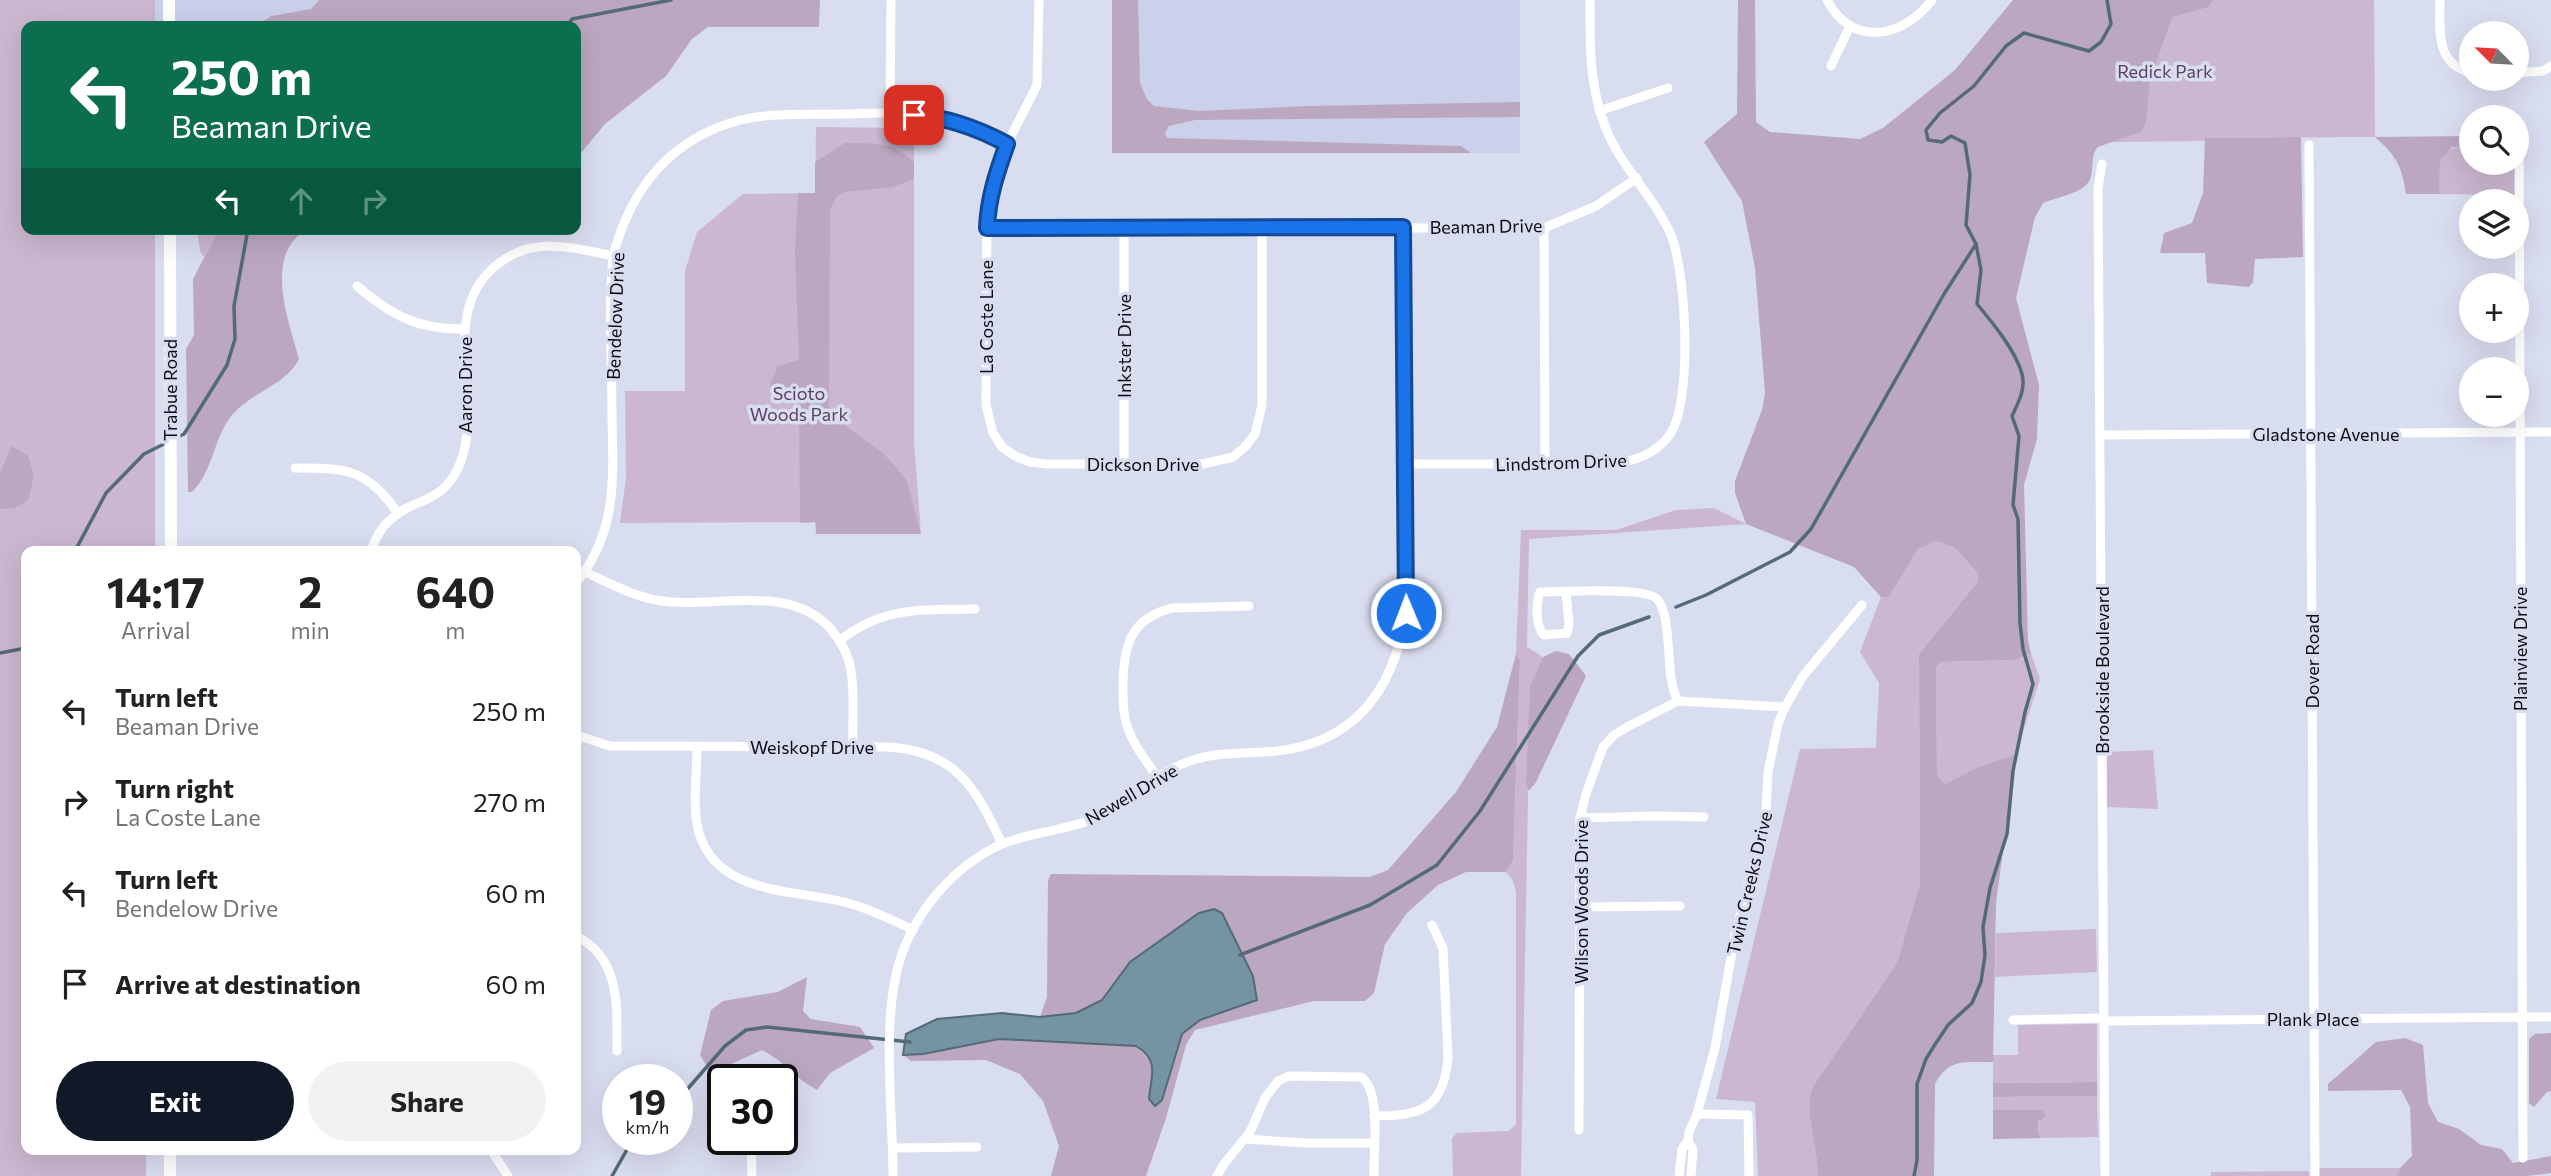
<!DOCTYPE html>
<html lang="en">
<head>
<meta charset="utf-8">
<style>
  :root { --surface:#fff; --page:#f2f2f2; --text:#222; --muted:#767676; --accent:#111827 }
  body { margin:0; font-family:Commissioner,sans-serif; background:var(--page); color:var(--text); height:100vh; display:flex; flex-direction:column; font-size:26px; white-space:nowrap }
  * { box-sizing:border-box; margin:0 }
  p { font-size:23px; color:var(--muted) }
  .icon { flex:none; width:38px; height:38px; fill:none; stroke:currentColor; stroke-width:2; stroke-linecap:round; stroke-linejoin:round }
  .map { position:relative; flex:1; overflow:hidden }
  .drawer { position:absolute; left:21px; top:546px; width:560px; height:609px; display:flex; flex-direction:column; background:var(--surface); border-radius:14px; box-shadow:0 7px 28px #0002 }
  .drawer>* { flex:none }
  .guide { position:absolute; left:21px; top:21px; width:560px; height:214px; border-radius:14px; box-shadow:0 7px 28px #0002; background:#0b6e4f; color:#fff; overflow:hidden }
  .needle { width:46px; rotate:294deg }
  .fabs { position:absolute; left:2459px; top:21px; display:grid; gap:14px }
  .fabs a { display:grid; place-items:center; width:70px; height:70px; border-radius:50%; background:var(--surface); box-shadow:0 7px 28px #0002; font-size:35px }
  .speed { position:absolute; left:602px; top:1064px; display:flex; gap:14px; font-size:35px; font-weight:700; text-align:center }
  .speed>* { display:grid; place-content:center; width:91px; height:91px; border-radius:50%; background:var(--surface); box-shadow:0 7px 28px #0002; line-height:1 }
  .speed small { font-size:18px; font-weight:400 }
  .speed .limit { border:4px solid #111; border-radius:10px; background:#fff; color:#111 }
  .pin { position:absolute; display:grid; place-items:center; width:60px; height:60px; color:#fff; margin:-30px; border-radius:14px; box-shadow:0 4px 10px #0006 }
  .me { position:absolute; width:77px; margin:-38px; rotate:359deg; stroke-linejoin:round; filter:drop-shadow(0 0 5px #0008) }
  .turn { display:flex; align-items:center; gap:24px; height:147px; padding:0 35px; font-size:32px }
  .turn .icon { width:91px; height:91px; stroke-width:2.5 }
  .turn b { display:block; font-size:49px; line-height:60px }
  .lanes { display:flex; align-items:center; height:66px; padding:0 35px; background:#0003; justify-content:center; gap:35px; direction:ltr }
  .lanes .off { opacity:.35 }
  .eta { display:flex; justify-content:space-evenly; align-items:center; height:119px; text-align:center }
  .eta b { font-size:42px; font-weight:700; line-height:49px }
  .primary-button { display:flex; gap:14px; margin-top:auto; padding:14px 35px }
  .primary-button a { flex:1; height:80px; border-radius:42px; background:var(--accent); color:#fff; font-size:28px; font-weight:700; line-height:80px; text-align:center }
  .primary-button a+a { background:var(--page); color:var(--text) }
  ul { padding:0; list-style:none }
  li { display:flex; align-items:center; gap:21px; height:91px; padding:0 35px }
  li div { flex:1 }
  li b { display:block; font-size:26px }
  li em { font-style:normal }
  .map>svg:first-child { display:block }
  .built { fill:#cbd1eb }
  .green { fill:#cbb7d0 }
  .forest { fill:#bba7c0 }
  .water { fill:#7493a3; stroke:#546a77; stroke-width:2 }
  .lines { fill:none; stroke-linecap:round; stroke-linejoin:round }
  .stream { stroke:#546a77; stroke-width:3.5 }
  .minor { stroke:#fff; stroke-width:9 }
  .secondary { stroke:#fff; stroke-width:12 }
  .route-casing { stroke:#114b97; stroke-width:18 }
  .route { stroke:#1a73e8; stroke-width:12 }
  .labels { text-anchor:middle; dominant-baseline:central; stroke-width:7; stroke-linejoin:round; paint-order:stroke }
  .park-label { font-size:18px; fill:#5e4066; stroke:#d9ddf0 }
  .street-label { font-size:18px; fill:#0a0b11; stroke:#d9ddf0 }
</style>
</head>
<body>
<div class="map">
<svg width="2551" height="1176" viewBox="0 0 2551 1176">
  <rect width="100%" height="100%" fill="#d9ddf0"/>
  <g class="built">
    <path d="M155,0h164l-7,9 -41,7 -12,8 -104,2z"/>
    <rect x="1112" y="0" width="408" height="153"/>
  </g>
  <g class="green">
    <path d="M0,0h155v26h-129v203h129v322h-129v599h120v26h-146z"/>
    <path d="M2013,0h361l1,137 -169,1 -1,3 -96,1z"/>
    <path d="M816,127l98,1v315l7,91h-105l-1,-12 -195,1 6,-45 -1,-87h60v-120l12,-39 46,-38 72,-1z"/>
    <path d="M2471,146v17h44v32l-76,-1c1,-32 -7,-47 32,-48z"/>
    <path d="M197,229h22l-15,28 -4,-6z"/>
    <path d="M1714,508l32,16 -217,15 -2,108 16,10 -13,30 -9,489h-68l-1,-38 5,-5 52,-2 7,-7v-233l-4,-12 -6,-7 7,-12 7,-200 -4,-6 5,-124h95l60,-20z"/>
    <path d="M1936,541l19,7 23,24 -1,11 -58,71 1,230 -23,79 -85,125c-8,28 6,59 6,88h-60l-3,-74 -39,-3 84,-350 76,-1 3,-65 -19,-31 21,-55h8l29,-48z"/>
    <path d="M2031,653l9,26 -24,75 -40,14 -31,16 -8,-8 -1,-110 4,-4 75,-2z"/>
    <path d="M2153,750l5,59 -51,-2v-55z"/>
    <path d="M2096,929l1,43 -102,5 1,-44z"/>
    <path d="M2097,1024v58l-104,1v-28h25v-30z"/>
    <path d="M2097,1096l1,41 -57,1 -3,-6 4,-22h-49v-13z"/>
    <path d="M2318,1168h82l-4,8h-78z"/>
    <path d="M2309,1171v5h-98v-4z"/>
  </g>
  <g class="forest">
    <path d="M319,0h501l-1,27h-111l-16,12 -26,37 -61,48 -29,35v-133h-308l-9,-2 12,-8 40,-7z"/>
    <path d="M1112,0h26l2,83 7,16 7,7 45,5 111,-5 210,-4v15l-325,3 -26,6 -4,7 2,5 294,8 10,7h-359z"/>
    <path d="M1738,0h17l1,122 14,10 90,7 23,-11 72,-58 58,-70h200l-5,7 -36,10 -22,63 -4,42 -4,9 -44,16c-10,10 -1,28 -12,38 -9,9 -31,13 -43,18l-8,14 -19,81 23,87 -2,54 -13,46 4,156 3,12 -16,7 -75,2 -4,5 1,108 8,9 31,-16 40,-14 -20,149 -3,159c-27,1 -44,-5 -58,22l-1,92h-116c0,-29 -14,-60 -6,-88l85,-125 23,-79 -1,-230 58,-71 1,-10 -23,-25 -19,-7 -18,8 -29,48h-8l-27,-30 -108,-43 -11,-31v-12l27,-71 3,-17 -10,-125 -13,-67 -38,-59 33,-28z"/>
    <path d="M2471,136v10l-19,1 -12,13 -1,34h-33c-4,-29 -10,-38 -31,-57z"/>
    <path d="M2301,137l2,120 -48,2 -2,23 -4,5 -42,-4 -2,-30h-45l4,-20 28,-10 11,-30 2,-55z"/>
    <path d="M845,143c31,1 45,-3 69,19v17l-21,8 -48,5 -8,4 -7,15 -1,196 3,9 52,38 22,25 15,55h-105v-12l-16,1 -1,-127 -26,-2 -3,-10 8,-18 21,-6 -4,-109 3,-58h17v-31z"/>
    <path d="M219,229h89c-46,24 -19,93 -9,130 -14,27 -48,33 -67,56 -19,23 -18,55 -40,77h-4l-2,-143 8,-14 -1,-56z"/>
    <path d="M12,446l16,10 6,20 -6,24 -13,8 -15,1v-37z"/>
    <path d="M1556,651l13,3 17,22 -50,106 -7,9 -3,-7 4,-98 13,-29z"/>
    <path d="M1516,654l4,6 -7,200 -7,12h-40l-28,13 -31,28 -22,31 -11,49 -9,8h-51l-119,29 -9,15 -20,73 -20,58h-95l8,-30 -16,-45 -23,-27 -34,-14 -75,1 -8,-6 20,-1 76,-15 137,7c24,14 16,29 13,53l33,-65 18,-14 57,-20 -127,-38 -28,38 -26,13 -36,4 7,-20 1,-117 3,-6 319,3 18,-7 68,-78 41,-65z"/>
    <path d="M807,977l-4,34 8,8 49,8 14,21 -44,25 -13,17c-21,-11 -33,-29 -55,-40l-51,23 -11,-18 11,-45 12,-9 55,-9z"/>
    <path d="M2551,1033v58l-4,1 -13,15 -5,-4v-64l6,-5z"/>
    <path d="M2405,1038l18,7 5,58 10,19 21,7 22,16 21,4 11,14 38,-7v17l-24,3h-131l4,-8 12,-12 -2,-49 -9,-17 -73,1v-7l48,-42z"/>
    <path d="M2097,1082v14l-104,1v-14z"/>
    <path d="M1993,1110h49l4,6 -7,5 -1,11 3,6 -48,1z"/>
  </g>
  <path class="water" d="M1214,909l8,4 31,63 4,24 -57,20 -18,14 -20,66 -7,6 -6,-7c2,-24 11,-39 -13,-53l-137,-7 -76,15 -20,1 3,-21 31,-15 65,-6 38,4 36,-4 26,-13 28,-38 69,-49z"/>
  <g class="lines">
    <g class="stream">
      <path d="M567,26l5,-7 99,-19"/>
      <path d="M175,438l9,-4 43,-69 8,-26 -1,-33 14,-77"/>
      <path d="M75,551l31,-58 38,-39 24,-12"/>
      <path d="M1676,607l30,-12 84,-43 21,-23 133,-235 32,-50"/>
      <path d="M0,653l26,-5"/>
      <path d="M1240,955l130,-50 67,-40 43,-54 98,-155 21,-21 50,-18"/>
      <path d="M677,1101l48,-55 21,-16 21,-3 143,15"/>
      <path d="M612,1176l21,-37"/>
      <path d="M1914,1176l3,-16v-76l9,-25 8,-13 14,-21 24,-22 9,-21 4,-27 -2,-28 7,-39 17,-54 6,-63 12,-59 8,-28 -10,-35 -3,-26 -2,-104 -5,-14 6,-69 -7,-20c6,-13 14,-27 10,-42 -6,-23 -30,-52 -45,-70l4,-34 -5,-26 -10,-19 4,-50 -5,-32 -14,-7 -9,6 -14,-2 -2,-10 14,-17 34,-27 32,-40 18,-13 65,18 12,-9 10,-18 -4,-24"/>
    </g>
    <g class="minor">
      <path d="M1039,0l-2,85 -30,59 -20,64 -1,197 7,28 9,14 13,9 15,6 16,2h157l30,-7 12,-10 10,-13 7,-29v-178"/>
      <path d="M1827,0c25,48 76,38 105,0"/>
      <path d="M2440,0c0,30 -5,64 31,73"/>
      <path d="M1831,66l19,-40"/>
      <path d="M2516,73l27,-2 8,-5"/>
      <path d="M1599,111l69,-23"/>
      <path d="M890,113l1,-113"/>
      <path d="M2519,140l4,1018"/>
      <path d="M2309,145l6,1031"/>
      <path d="M2102,164l-4,24 7,988"/>
      <path d="M987,228h557l52,-22 41,-28"/>
      <path d="M1124,228v236"/>
      <path d="M1544,228l1,236"/>
      <path d="M357,286c34,29 61,44 108,43"/>
      <path d="M2101,435l450,-3"/>
      <path d="M1403,464h209c22,-3 42,-9 56,-27 26,-31 18,-165 3,-202 -17,-39 -52,-70 -66,-109 -16,-41 -15,-83 -15,-126"/>
      <path d="M295,468c52,0 70,0 103,45"/>
      <path d="M371,551c4,-12 9,-23 19,-31 24,-23 52,-15 69,-54 27,-62 -22,-148 34,-198 37,-33 77,-21 120,-12"/>
      <path d="M585,572c28,13 55,28 86,30 52,4 119,-17 159,26 10,12 19,28 21,43 4,25 1,51 2,76"/>
      <path d="M576,583c42,-52 37,-104 36,-167 0,-52 -4,-107 1,-160 18,-68 57,-117 127,-136 33,-8 69,-5 101,-6 31,0 66,-4 96,2 24,6 48,17 70,28"/>
      <path d="M1566,592l3,32 -2,9 -23,2c-9,-9 -8,-31 -4,-43 20,0 108,-6 118,8 8,11 9,30 10,42 2,20 1,42 10,59"/>
      <path d="M839,641c44,-35 83,-31 136,-32"/>
      <path d="M576,735l34,11 278,1c68,4 88,41 114,97"/>
      <path d="M697,748c0,25 -5,61 2,85 19,62 93,56 145,69 24,6 47,17 69,28"/>
      <path d="M1158,778c-10,-15 -23,-30 -29,-47 -6,-14 -6,-29 -6,-43 0,-40 6,-70 50,-80l76,-2"/>
      <path d="M1580,818l75,-2 49,1"/>
      <path d="M1580,907l100,-1"/>
      <path d="M576,936c45,22 41,72 41,115"/>
      <path d="M2013,1020l91,-2"/>
      <path d="M2104,1021l447,-4"/>
      <path d="M1697,1114l51,1 1,61"/>
      <path d="M1374,1116c47,0 70,-7 74,-59l-5,-109 -11,-23"/>
      <path d="M1579,1130l1,-312 6,-24 17,-47 11,-12 13,-8 51,-26 107,6"/>
      <path d="M751,1139l1,37"/>
      <path d="M1245,1139l61,4h67"/>
      <path d="M1688,1141l5,9 -2,26"/>
      <path d="M893,1148l84,-1"/>
      <path d="M491,1150l17,26"/>
      <path d="M893,1176c0,-63 -12,-157 7,-216 15,-49 55,-95 102,-116 29,-12 62,-13 91,-25 36,-15 63,-48 100,-59 28,-9 55,-6 84,-9 80,-9 117,-63 129,-138l-3,-386"/>
      <path d="M1217,1176l7,-12 26,-32 15,-34 13,-17 11,-5 72,1c21,13 12,75 13,99"/>
      <path d="M1679,1176l3,-27 6,-8 1,-9 8,-18 18,-66 20,-113 31,-122 2,-41 10,-48 7,-17 18,-31 59,-71"/>
    </g>
    <g class="secondary">
      <path d="M169,0v26"/>
      <path d="M170,229l1,322"/>
      <path d="M170,1150v26"/>
    </g>
  </g>
  <g class="lines">
    <defs>
      <path id="route" d="M914,115c33,2 63,13 93,29 -10,28 -19,54 -20,84l416,-1 3,386"/>
    </defs>
    <use href="#route" class="route-casing"/>
    <use href="#route" class="route"/>
  </g>
  <g class="labels">
    <g class="park-label">
      <text x="2165" y="71">Redick Park</text>
      <text x="799" y="393">Scioto<tspan x="799" dy="21">Woods Park</tspan></text>
    </g>
    <g class="street-label">
      <text transform="translate(1486 226) rotate(-1)">Beaman Drive</text>
      <text transform="translate(615 316) rotate(-88)">Bendelow Drive</text>
      <text transform="translate(986 317) rotate(-90)">La Coste Lane</text>
      <text transform="translate(1124 346) rotate(-90)">Inkster Drive</text>
      <text transform="translate(465 385) rotate(-90)">Aaron Drive</text>
      <text transform="translate(170 390) rotate(-90)">Trabue Road</text>
      <text x="2326" y="434">Gladstone Avenue</text>
      <text transform="translate(1561 462) rotate(-2)">Lindstrom Drive</text>
      <text x="1143" y="464">Dickson Drive</text>
      <text transform="translate(2520 649) rotate(-90)">Plainview Drive</text>
      <text transform="translate(2312 661) rotate(-90)">Dover Road</text>
      <text transform="translate(2102 670) rotate(-90)">Brookside Boulevard</text>
      <text x="812" y="747">Weiskopf Drive</text>
      <text transform="translate(1131 794) rotate(-30)">Newell Drive</text>
      <text transform="translate(1749 883) rotate(-77)">Twin Creeks Drive</text>
      <text transform="translate(1581 902) rotate(-90)">Wilson Woods Drive</text>
      <text x="2313" y="1019">Plank Place</text>
    </g>
  </g>
</svg>
<div class="fabs">
<a><svg class="needle" viewBox="-14 -14 28 28"><path d="M0-13l5 13h-10z" fill="#e53935"/><path d="M0 13l5-13h-10z" fill="#767676"/></svg></a>
<a><svg class="icon" aria-label="search" viewBox="0 0 24 24"><circle cx="10" cy="10" r="6"/><path d="M15 15l6 6"/></svg></a>
<a><svg class="icon" aria-label="layers" viewBox="0 0 24 24"><path d="M12 4l9 5-9 5-9-5zM3 14l9 5 9-5"/></svg></a>
<a>+</a>
<a>−</a>
</div>
<div class="speed"><div>19<small>km/h</small></div><div class="limit">30</div></div>
<div class="pin" style="left:914px;top:115px;background:#d93025"><svg class="icon" aria-label="arrive" viewBox="0 0 24 24"><path d="M6 21V4h12l-3 4 3 4H6"/></svg></div>
<svg class="me" style="left:1406px;top:613px" viewBox="-20 -20 40 40"><circle r="17" fill="#1a73e8" stroke="#fff" stroke-width="3"/><path d="M0-11L8 9 0 5-8 9z" fill="#fff"/></svg>
<div class="guide">
<div class="turn"><svg class="icon" aria-label="left" viewBox="0 0 24 24"><path d="M17 20v-9H6M10 6l-5 5 5 5"/></svg><div><b>250 m</b>Beaman Drive</div></div>
<div class="lanes"><svg class="icon" aria-label="left" viewBox="0 0 24 24"><path d="M17 20v-9H6M10 6l-5 5 5 5"/></svg><svg class="icon off" aria-label="ahead" viewBox="0 0 24 24"><path d="M12 20V5M6 11l6-6 6 6"/></svg><svg class="icon off" aria-label="right" viewBox="0 0 24 24"><path d="M7 20v-9h11M14 6l5 5-5 5"/></svg></div>
</div>
<section class="drawer">
<div class="eta">
<div><b>14:17</b><p>Arrival</p></div>
<div><b>2</b><p>min</p></div>
<div><b>640</b><p>m</p></div>
</div>
<ul>
<li><svg class="icon" aria-label="left" viewBox="0 0 24 24"><path d="M17 20v-9H6M10 6l-5 5 5 5"/></svg><div><b>Turn left</b><p>Beaman Drive</p></div><em>250 m</em></li>
<li><svg class="icon" aria-label="right" viewBox="0 0 24 24"><path d="M7 20v-9h11M14 6l5 5-5 5"/></svg><div><b>Turn right</b><p>La Coste Lane</p></div><em>270 m</em></li>
<li><svg class="icon" aria-label="left" viewBox="0 0 24 24"><path d="M17 20v-9H6M10 6l-5 5 5 5"/></svg><div><b>Turn left</b><p>Bendelow Drive</p></div><em>60 m</em></li>
<li><svg class="icon" aria-label="arrive" viewBox="0 0 24 24"><path d="M6 21V4h12l-3 4 3 4H6"/></svg><div><b>Arrive at destination</b></div><em>60 m</em></li>
</ul>
<div class="primary-button"><a>Exit</a><a>Share</a></div>
</section>
</div>
</body>
</html>
